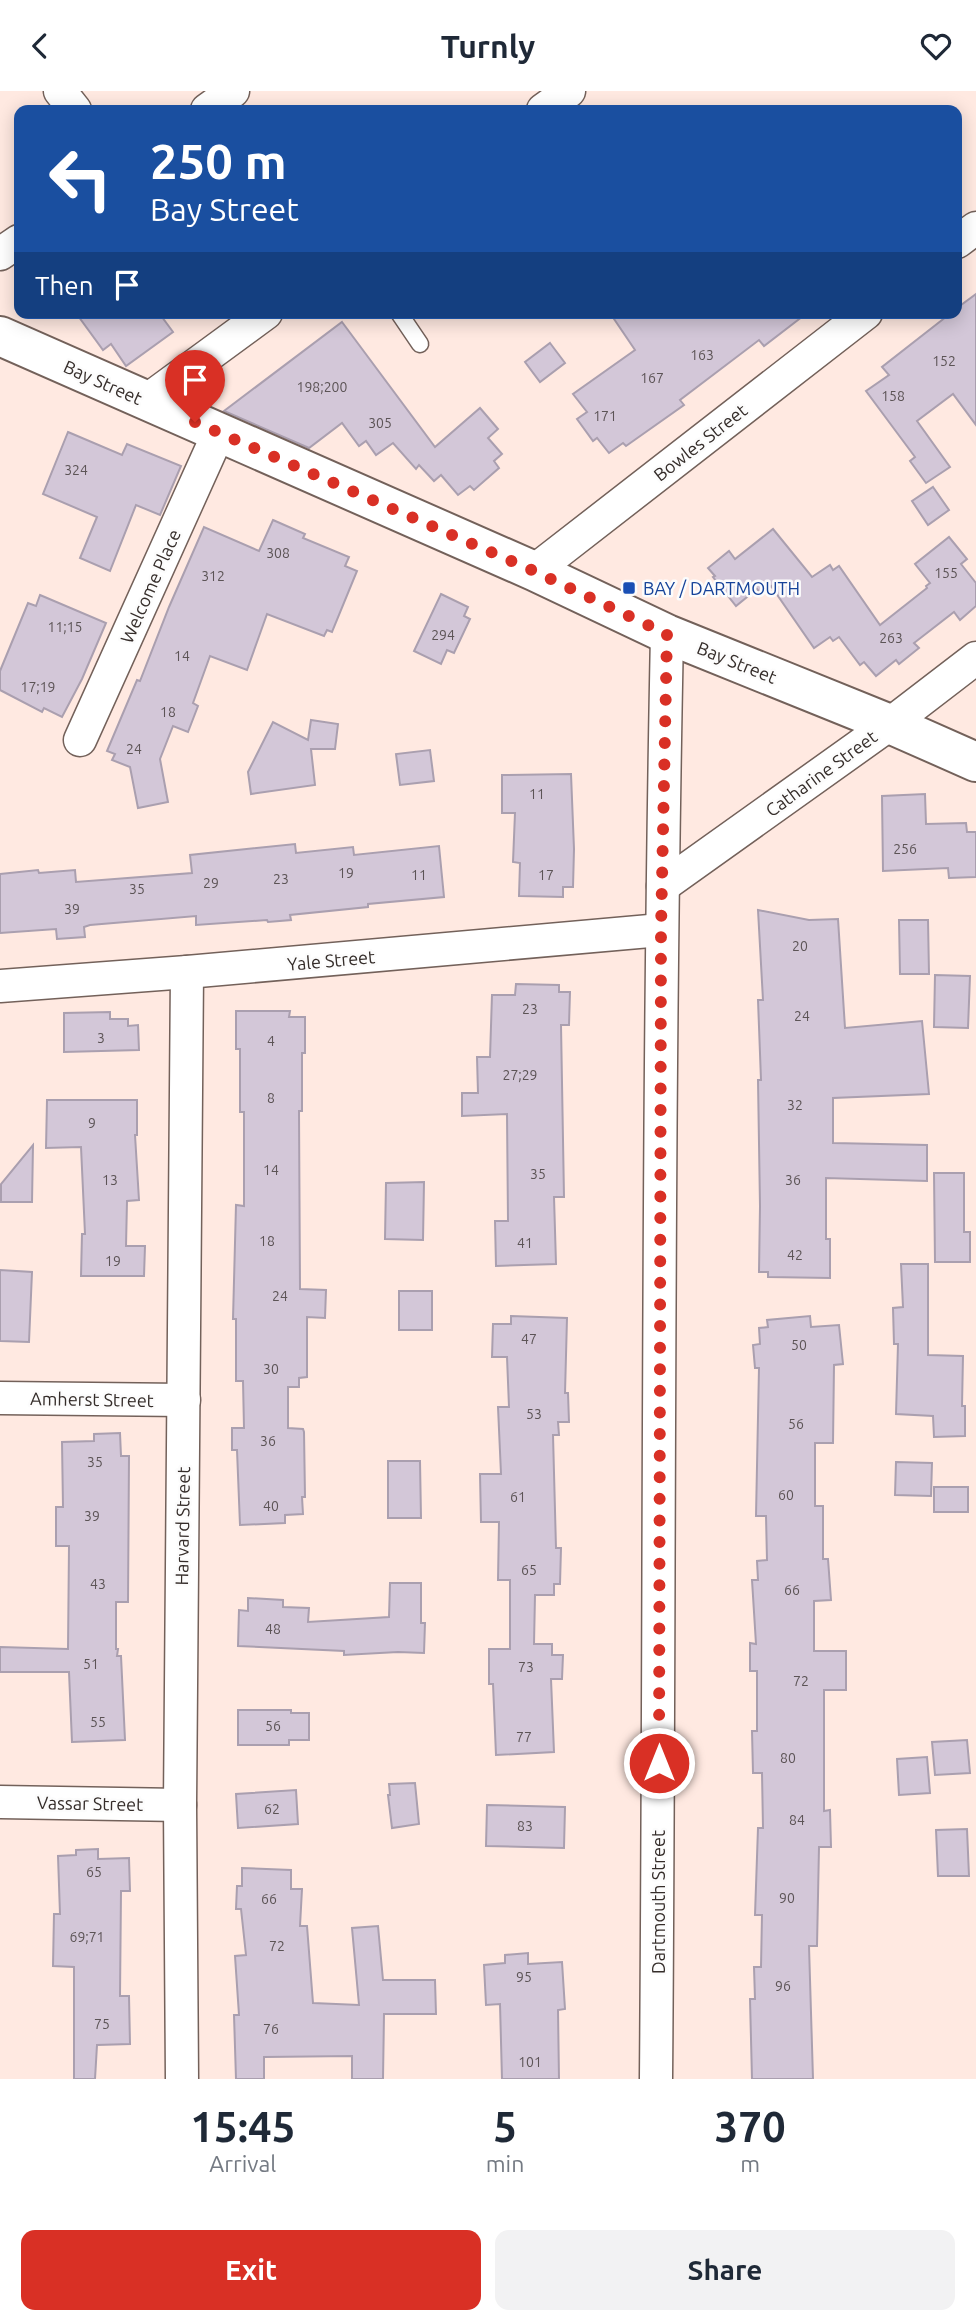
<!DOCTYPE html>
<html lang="en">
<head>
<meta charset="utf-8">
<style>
  :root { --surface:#fff; --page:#f2f2f3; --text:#1f2937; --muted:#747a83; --accent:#d93025 }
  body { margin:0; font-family:Ubuntu,sans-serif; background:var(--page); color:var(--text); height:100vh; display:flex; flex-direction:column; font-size:26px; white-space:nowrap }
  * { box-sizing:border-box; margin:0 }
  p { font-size:23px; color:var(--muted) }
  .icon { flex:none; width:38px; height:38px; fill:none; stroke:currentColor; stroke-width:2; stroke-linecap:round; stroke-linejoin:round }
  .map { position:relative; height:1988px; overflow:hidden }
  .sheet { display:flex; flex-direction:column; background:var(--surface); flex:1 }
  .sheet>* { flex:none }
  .hud { position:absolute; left:14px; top:14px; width:948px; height:214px; border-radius:14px; box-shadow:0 4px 18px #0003; background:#1a4fa0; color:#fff; overflow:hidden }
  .pin { position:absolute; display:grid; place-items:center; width:60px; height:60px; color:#fff; margin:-72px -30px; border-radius:50% 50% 50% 0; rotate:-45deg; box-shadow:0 0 7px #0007 }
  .pin .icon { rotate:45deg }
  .me { position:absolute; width:77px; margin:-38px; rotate:0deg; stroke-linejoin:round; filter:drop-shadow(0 0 5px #0008) }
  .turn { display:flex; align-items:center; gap:24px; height:147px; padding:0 21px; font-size:32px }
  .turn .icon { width:91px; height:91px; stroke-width:2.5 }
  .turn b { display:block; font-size:49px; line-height:60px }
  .then { display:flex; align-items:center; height:66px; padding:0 21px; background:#0003; gap:14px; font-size:26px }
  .eta { display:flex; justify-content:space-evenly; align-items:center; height:119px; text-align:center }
  .eta b { font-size:42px; font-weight:700; line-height:49px }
  .cta { display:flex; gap:14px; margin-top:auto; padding:14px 21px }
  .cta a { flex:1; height:80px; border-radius:14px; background:var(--accent); color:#fff; font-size:28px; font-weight:700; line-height:80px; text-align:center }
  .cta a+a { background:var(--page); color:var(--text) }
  header { display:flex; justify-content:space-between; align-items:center; height:91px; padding:0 21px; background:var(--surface); font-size:32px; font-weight:700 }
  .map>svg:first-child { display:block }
  .building { fill:#d3c7d8; stroke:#aa9faf; stroke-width:2 }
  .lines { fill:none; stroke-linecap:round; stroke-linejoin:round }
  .service-casing { stroke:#73615a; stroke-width:19 }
  .minor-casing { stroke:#73615a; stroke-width:35 }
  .secondary-casing { stroke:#73615a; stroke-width:42 }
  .service { stroke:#fff; stroke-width:16 }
  .minor { stroke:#fff; stroke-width:32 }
  .secondary { stroke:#fff; stroke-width:38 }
  .route { stroke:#d93025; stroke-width:12; stroke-dasharray:0 21.6 }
  .transit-dot { fill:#1a4fb4; stroke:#fcfcfc; stroke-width:2.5 }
  .labels { text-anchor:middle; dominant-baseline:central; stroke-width:5; stroke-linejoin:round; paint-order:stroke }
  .number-label { font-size:14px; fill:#5c5456 }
  .street-label { font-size:18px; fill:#352d2a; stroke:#fcfcfc }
  .transit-label { font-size:18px; fill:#164399; stroke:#fcfcfc; text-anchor:start }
</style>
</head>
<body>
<header><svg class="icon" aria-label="back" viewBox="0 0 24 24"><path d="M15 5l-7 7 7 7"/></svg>Turnly<svg class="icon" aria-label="heart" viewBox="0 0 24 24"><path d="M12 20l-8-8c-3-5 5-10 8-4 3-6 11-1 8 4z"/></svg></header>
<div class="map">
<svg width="976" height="1988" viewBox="0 0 976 1988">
  <rect width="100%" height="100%" fill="#ffe9e1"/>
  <g class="building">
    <path d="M976,203v131l-23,-31 -36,27 33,46 -24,16 -16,-22 5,-4 -49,-66 23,-16 -7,-8 69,-54h6v-5z"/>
    <path d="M76,222h83l14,19 -47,34 -15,-22 -8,6z"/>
    <path d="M610,222h197l-43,33 -5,-6 -79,60 4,5 -58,41 -3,-3 -14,10 -12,-15 -4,3 -16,-22 10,-7 -14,-18 62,-44z"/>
    <path d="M342,231l93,125 45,-39 18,21 -10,9 14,16 -8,7 5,7 -25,22 -4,-4 -12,9 -17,-20 -7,6 -15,-16 -3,4 -23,-26 -17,12 -10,-14 -7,5 -17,-23 -33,25 -85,-37z"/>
    <path d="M550,252l15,20 -25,19 -15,-20z"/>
    <path d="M68,341l54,23 5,-11 54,22 -21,49 -24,-10 -26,66 -30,-13 17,-41 -54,-23z"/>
    <path d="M933,396l16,23 -21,15 -16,-24z"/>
    <path d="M273,429l32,14 -2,4 46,19 -4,9 12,5 -25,61 -5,-2 -3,6 -57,-22 -20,56 -37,-14 -17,47 5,3 -10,26 -15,-6 -13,33 8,43 -30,6 -8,-41 -18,-7 3,-6 -8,-3 30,-71 3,1 29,-74 35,-80 55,24z"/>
    <path d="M773,438l39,48 18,-12 3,5 6,-4 41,59 47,-37 -1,-2 4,-3 -15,-19 34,-27 18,22 -6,5 15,19v23l-16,14 -6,-8 -40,31 5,5 -20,16 -3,-4 -20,16 -12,-14 -4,3 -21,-28 -6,4 -3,-4 -16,11 -43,-62 -10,8 -4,-5 -21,17 -23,-29 2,-1 -7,-8 21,-17 6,8z"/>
    <path d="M441,503l27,13 -4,9 6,3 -16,34 -7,-3 -6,14 -27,-13z"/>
    <path d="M40,504l66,28 -24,56 -20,38 -18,-9 -2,4 -42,-22v-19l28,-68 8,3z"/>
    <path d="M311,629l27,4 -3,25h-24l4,36 -64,9 -3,-22 25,-50 35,18z"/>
    <path d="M430,659l4,31 -34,4 -4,-31z"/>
    <path d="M571,683l3,75 -1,38h-10v10l-44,-1 1,-33 -7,-1 2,-49h-13v-38z"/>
    <path d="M925,703l1,30 40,-1 1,9h9v45l-27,1 -1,-10 -65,3 -1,-75z"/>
    <path d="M295,753l1,9 57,-6 1,8 85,-9 5,51 -76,7v3l-78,8 1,5 -23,2 -1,-2 -71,5v-9l-106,9 -6,2 1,10 -28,2 -1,-10 -56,4v-59l38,-4 1,3 36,-3 1,12 116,-9 -2,-18z"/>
    <path d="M758,819l51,10 29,-1 7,109 77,-7 7,73 -96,4v45l94,2v36l-101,-3v61h4v39l-62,-1v-5h-9l1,-66 -2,-126h3l-3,-80h5z"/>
    <path d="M899,829h29l1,54h-29z"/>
    <path d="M935,884l35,1 -2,52 -34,-1z"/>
    <path d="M516,893l43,1v7h11l-1,33h-8l3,172h-10l2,67 -60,2 -1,-45h13l-1,-107 -45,2v-23h16l-1,-36h13l2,-62h23z"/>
    <path d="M236,920h54l-1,6h16v36h-3v58h-3l1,178 26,1 -1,28 -18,-1v60l-8,1v9h-11v41l15,1 1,3 1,65h-3l1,17 -18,1v8l-45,2 -3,-75h-5v-22h12l-1,-47h-7v-62h-3l3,-114 8,1v-94h-4v-63h-4z"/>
    <path d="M110,921v7h18v7l10,-1 1,25 -75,2v-39z"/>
    <path d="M47,1009h90v35h-2l4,65 -12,1 -1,45h19l-1,30h-63l1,-42h3l-4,-87 -35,1z"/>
    <path d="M33,1054l-1,57h-31v-18z"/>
    <path d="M934,1082h30v59h6v30h-35z"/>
    <path d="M424,1091l-1,58 -38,-1 1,-56z"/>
    <path d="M901,1173h27v91l35,1 -1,50h3v30l-31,1 -1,-21 -37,-2 2,-70h-4l-1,-36 10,-1z"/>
    <path d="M0,1179l32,2 -3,70 -29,-1z"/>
    <rect x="399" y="1200" width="33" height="39"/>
    <path d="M511,1225l56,2 -2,75h3l1,29h-11l1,13h-6l3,113h5l-1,36h-6v11h-19l-1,49h18v11h11l-1,24h-11l3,73 -58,3 -3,-71h-4v-35h21v-69h-12l1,-58h-18l-1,-48h21l-3,-67h11l-2,-50h-15l1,-33h18z"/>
    <path d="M810,1225l1,11 28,-2 4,39 -9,1 -1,78h-18v63h8v53h5l3,41 -17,1v50h32v39h-22v121l6,-1 1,37h-12l-2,99h-8l4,133h-61l-2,-80h5l-1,-32h7l1,-52h-7l3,-87h5l-1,-55h-9l-1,-42h5v-60h-7v-28l6,1 -4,-64h6l-1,-19 10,-1 -1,-44h-10l3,-148h-4l-2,-23 7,-1 -1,-16 9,-1 -1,-7z"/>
    <path d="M120,1342l1,23h8l-1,146h-12v47h2l-1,7h4l4,84 -53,2 -3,-70h-69v-25l68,2 1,-103h-13v-39h7l-1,-65 32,-1v-7z"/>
    <path d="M388,1370h32l1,57h-33z"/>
    <path d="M896,1371l36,1 -1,33 -36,-1z"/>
    <rect x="934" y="1396" width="34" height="25"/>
    <path d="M390,1492h31v40h4l-1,30 -26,-1 -54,3v-4l-106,-5 1,-36 9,1v-13l35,2v7l26,1 -1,14 81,-5z"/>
    <path d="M238,1619h53v3h18v27h-20v5h-51z"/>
    <path d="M967,1649l3,33 -35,2 -3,-33z"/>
    <path d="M927,1666l3,36 -31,2 -2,-36z"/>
    <path d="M415,1692l4,41 -27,4 -4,-33h2l-1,-11z"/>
    <path d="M296,1699l2,34 -60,4 -2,-34z"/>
    <path d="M487,1714l78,2 -1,41 -78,-2z"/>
    <path d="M967,1738l2,47h-31l-2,-46z"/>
    <path d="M98,1758v10l31,-1 1,33h-9l-1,105h9l1,48 -33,1 -2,34h-21v-112l-21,-1 1,-52h6l-2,-58 18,-1v-5z"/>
    <path d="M242,1777l49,2v19h11l-2,37h7l6,77 46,2 -7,-77 26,-2 5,54h52l1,34h-52l-1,65h-31v-23l-88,1v22h-28l-2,-64h5l-4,-59 11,-1 -5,-46h-5l1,-23h5z"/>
    <path d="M528,1862v11l34,-2 3,47 -7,1 1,69h-57l-2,-75 -14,1 -2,-40 21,-2v-8z"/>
  </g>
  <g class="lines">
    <defs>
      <path id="service" d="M399,222l21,31"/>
      <g id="minor">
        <path d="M60,0l15,19"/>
        <path d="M207,19l26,-19"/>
        <path d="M543,19l26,-19"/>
        <path d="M957,151l19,-14"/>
        <path d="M0,163l19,-13"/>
        <path d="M146,310l120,-88"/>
        <path d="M534,480l332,-258"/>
        <path d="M80,649l139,-308"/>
        <path d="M663,795l227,-162 86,-66"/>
        <path d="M0,895l187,-14 474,-42"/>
        <path d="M0,1307l184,2"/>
        <path d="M0,1711l180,3"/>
        <path d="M182,1988l-2,-274 7,-833"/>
        <path d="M656,1988c4,-482 1,-964 11,-1445"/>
      </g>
      <path id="secondary" d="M0,245l534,235 133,63 223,90 86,38"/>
    </defs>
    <use href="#service" class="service-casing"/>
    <use href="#minor" class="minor-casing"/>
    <use href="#secondary" class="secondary-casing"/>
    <use href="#service" class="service"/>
    <use href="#minor" class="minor"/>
    <use href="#secondary" class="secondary"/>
  </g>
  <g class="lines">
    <path class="route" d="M195,331l339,149 133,63 -6,296 -2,833"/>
  </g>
  <rect class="transit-dot" x="622" y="490" width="14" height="14" rx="3.5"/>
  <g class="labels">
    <g class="number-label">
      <text x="702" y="264">163</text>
      <text x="944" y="270">152</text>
      <text x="652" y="287">167</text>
      <text x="322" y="296">198;200</text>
      <text x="893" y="305">158</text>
      <text x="605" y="325">171</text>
      <text x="380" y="332">305</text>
      <text x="76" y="379">324</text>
      <text x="278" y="462">308</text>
      <text x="946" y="482">155</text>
      <text x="213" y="485">312</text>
      <text x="65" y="536">11;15</text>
      <text x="443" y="544">294</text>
      <text x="891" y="547">263</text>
      <text x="182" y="565">14</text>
      <text x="38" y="596">17;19</text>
      <text x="168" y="621">18</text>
      <text x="134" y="658">24</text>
      <text x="537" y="703">11</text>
      <text x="905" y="758">256</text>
      <text x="346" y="782">19</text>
      <text x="419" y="784">11</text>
      <text x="546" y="784">17</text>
      <text x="281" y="788">23</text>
      <text x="211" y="792">29</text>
      <text x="137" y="798">35</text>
      <text x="72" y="818">39</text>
      <text x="800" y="855">20</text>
      <text x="530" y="918">23</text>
      <text x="802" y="925">24</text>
      <text x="101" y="947">3</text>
      <text x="271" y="950">4</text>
      <text x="520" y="984">27;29</text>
      <text x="271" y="1007">8</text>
      <text x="795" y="1014">32</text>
      <text x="92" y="1032">9</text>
      <text x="271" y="1079">14</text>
      <text x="538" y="1083">35</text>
      <text x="110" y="1089">13</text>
      <text x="793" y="1089">36</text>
      <text x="267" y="1150">18</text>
      <text x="525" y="1152">41</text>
      <text x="795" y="1164">42</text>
      <text x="113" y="1170">19</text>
      <text x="280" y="1205">24</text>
      <text x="529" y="1248">47</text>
      <text x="799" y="1254">50</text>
      <text x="271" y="1278">30</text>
      <text x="534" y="1323">53</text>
      <text x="796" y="1333">56</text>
      <text x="268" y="1350">36</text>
      <text x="95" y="1371">35</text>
      <text x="786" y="1404">60</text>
      <text x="518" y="1406">61</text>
      <text x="271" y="1415">40</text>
      <text x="92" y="1425">39</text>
      <text x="529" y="1479">65</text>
      <text x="98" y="1493">43</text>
      <text x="792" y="1499">66</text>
      <text x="273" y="1538">48</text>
      <text x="91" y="1573">51</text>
      <text x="526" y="1576">73</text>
      <text x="801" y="1590">72</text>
      <text x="98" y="1631">55</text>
      <text x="273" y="1635">56</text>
      <text x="524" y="1646">77</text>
      <text x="788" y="1667">80</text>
      <text x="272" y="1718">62</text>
      <text x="797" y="1729">84</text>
      <text x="525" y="1735">83</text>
      <text x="94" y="1781">65</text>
      <text x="787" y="1807">90</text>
      <text x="269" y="1808">66</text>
      <text x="87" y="1846">69;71</text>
      <text x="277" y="1855">72</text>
      <text x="524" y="1886">95</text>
      <text x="783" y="1895">96</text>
      <text x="102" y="1933">75</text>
      <text x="271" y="1938">76</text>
      <text x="530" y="1971">101</text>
    </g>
    <g class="street-label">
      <text transform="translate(103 291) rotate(24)">Bay Street</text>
      <text transform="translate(700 351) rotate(-38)">Bowles Street</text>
      <text transform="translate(150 495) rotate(-66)">Welcome Place</text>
      <text transform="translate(737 571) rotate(22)">Bay Street</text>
      <text transform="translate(821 682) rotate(-36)">Catharine Street</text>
      <text transform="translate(331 869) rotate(-5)">Yale Street</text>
      <text transform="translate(92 1308) rotate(1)">Amherst Street</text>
      <text transform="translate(182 1435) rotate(-89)">Harvard Street</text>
      <text transform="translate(90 1712) rotate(1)">Vassar Street</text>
      <text transform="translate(658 1811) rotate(-90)">Dartmouth Street</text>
    </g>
    <g class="transit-label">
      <text x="643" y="497">BAY / DARTMOUTH</text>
    </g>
  </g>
</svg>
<div class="pin" style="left:195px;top:331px;background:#d93025"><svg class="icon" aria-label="arrive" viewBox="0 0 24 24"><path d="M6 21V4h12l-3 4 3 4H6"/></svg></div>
<svg class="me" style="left:659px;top:1672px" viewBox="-20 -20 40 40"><circle r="17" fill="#d93025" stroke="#fff" stroke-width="3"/><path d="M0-11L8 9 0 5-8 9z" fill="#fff"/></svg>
<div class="hud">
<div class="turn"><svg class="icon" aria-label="left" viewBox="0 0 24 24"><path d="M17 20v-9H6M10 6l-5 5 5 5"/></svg><div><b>250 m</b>Bay Street</div></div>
<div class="then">Then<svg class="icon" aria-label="arrive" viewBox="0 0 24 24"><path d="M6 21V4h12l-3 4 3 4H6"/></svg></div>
</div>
</div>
<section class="sheet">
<div class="eta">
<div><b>15:45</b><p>Arrival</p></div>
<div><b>5</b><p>min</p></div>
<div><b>370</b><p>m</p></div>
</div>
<div class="cta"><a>Exit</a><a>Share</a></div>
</section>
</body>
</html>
